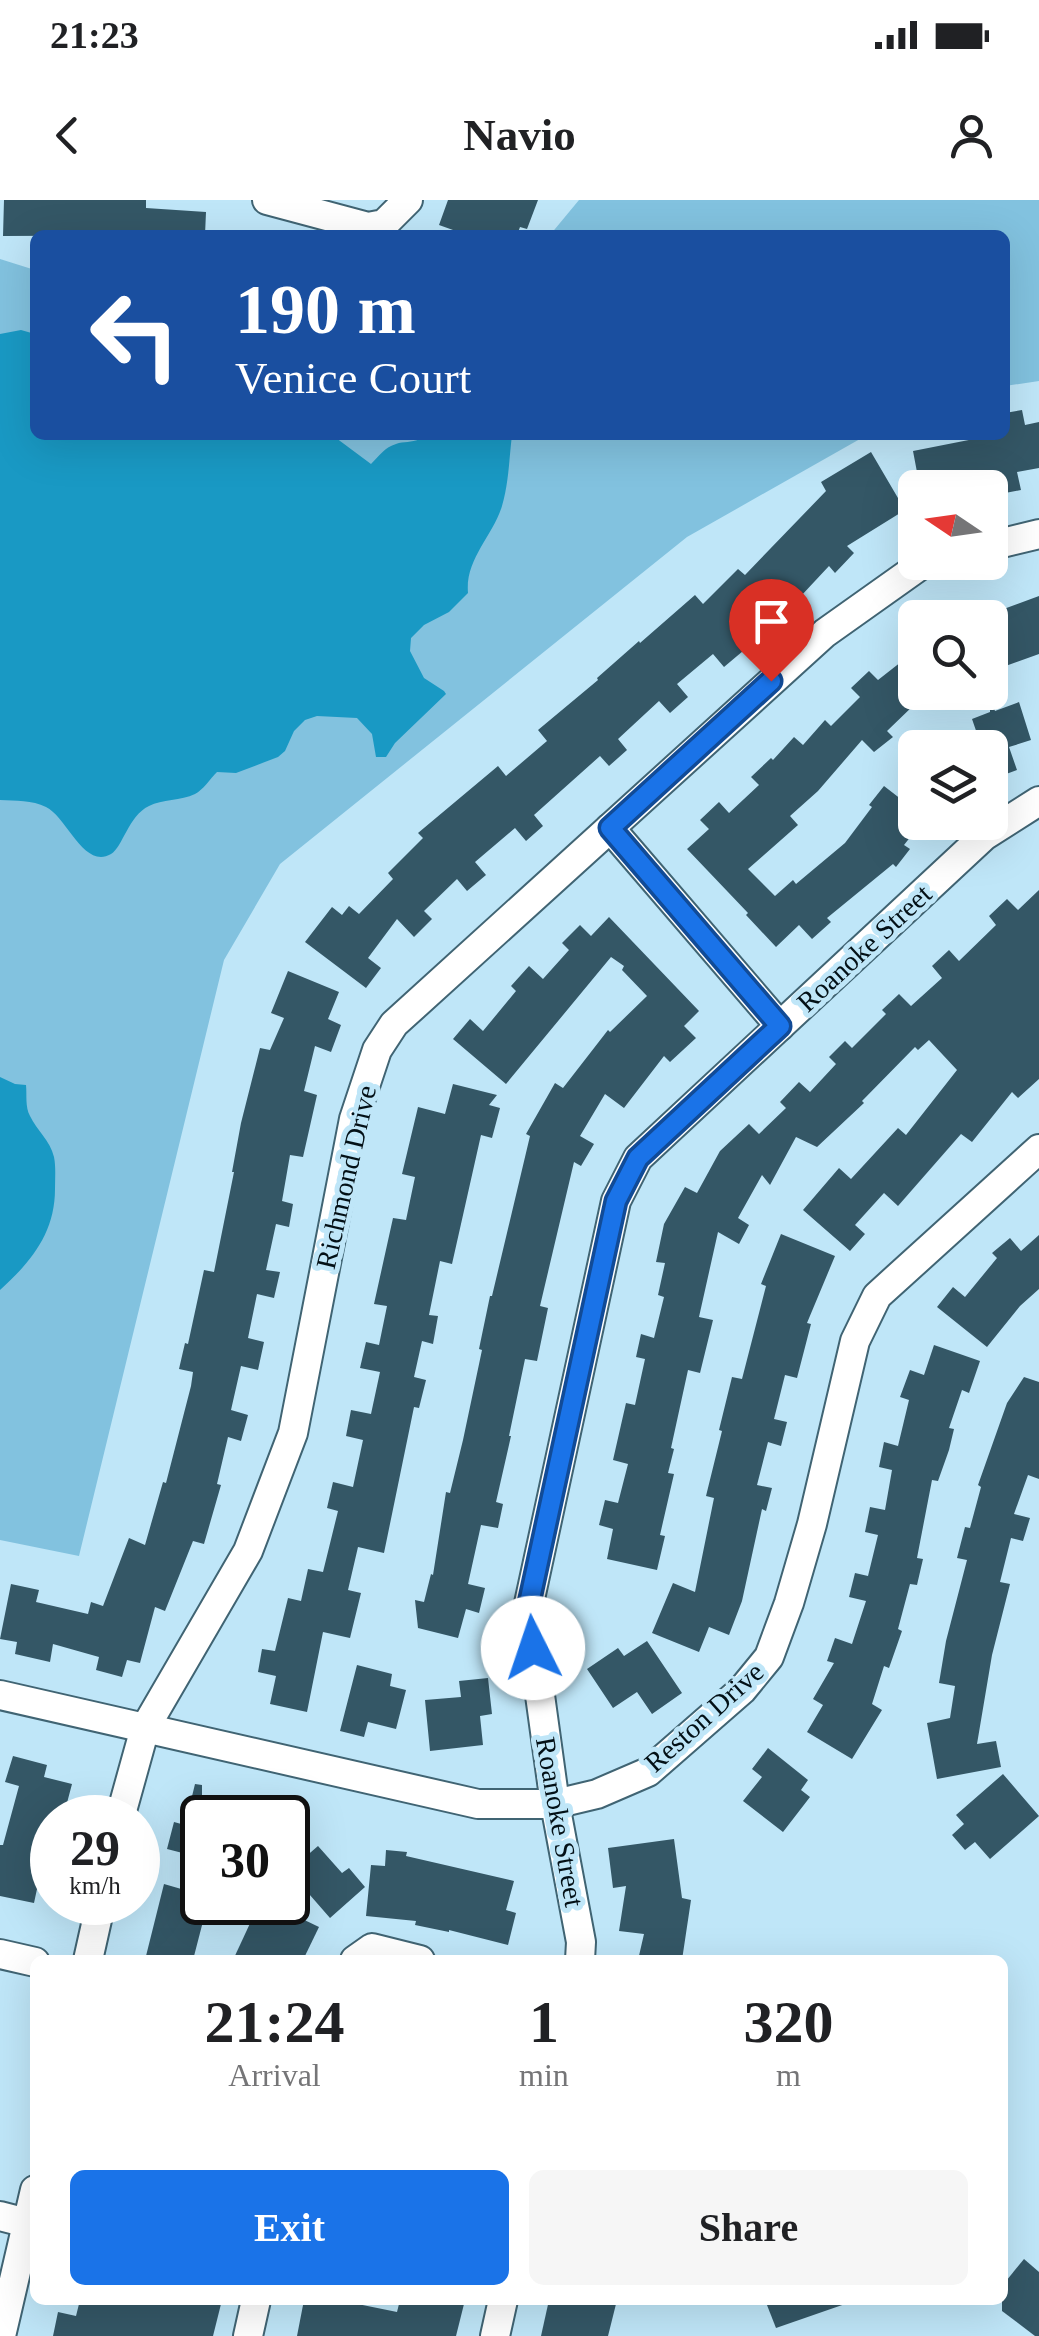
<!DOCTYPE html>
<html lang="en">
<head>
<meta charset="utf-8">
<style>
  :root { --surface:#fff; --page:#f6f6f6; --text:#202124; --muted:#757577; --accent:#1a73e8 }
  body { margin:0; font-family:"Times New Roman",serif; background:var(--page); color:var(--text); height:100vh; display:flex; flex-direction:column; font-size:38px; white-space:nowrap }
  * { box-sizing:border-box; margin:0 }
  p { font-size:32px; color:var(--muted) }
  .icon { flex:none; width:55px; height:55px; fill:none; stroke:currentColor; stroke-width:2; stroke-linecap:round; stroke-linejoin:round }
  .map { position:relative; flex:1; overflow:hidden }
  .side { position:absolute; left:30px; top:1755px; width:978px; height:350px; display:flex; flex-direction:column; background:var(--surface); border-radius:15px; box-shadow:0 10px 40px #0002 }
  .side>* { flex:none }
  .banner { position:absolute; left:30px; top:30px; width:980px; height:210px; border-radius:15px; box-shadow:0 10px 40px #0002; background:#1a4fa0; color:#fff; overflow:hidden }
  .needle { width:65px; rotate:283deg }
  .controls { position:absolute; left:898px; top:270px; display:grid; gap:20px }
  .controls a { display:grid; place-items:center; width:110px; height:110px; border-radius:15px; background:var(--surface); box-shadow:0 10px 40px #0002; font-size:50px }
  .speed { position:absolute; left:30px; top:1595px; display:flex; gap:20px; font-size:50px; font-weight:700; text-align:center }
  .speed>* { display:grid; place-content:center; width:130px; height:130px; border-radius:50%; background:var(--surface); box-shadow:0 10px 40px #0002; line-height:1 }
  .speed small { font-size:25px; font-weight:400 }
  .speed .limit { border:5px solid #111; border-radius:15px; background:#fff; color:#111 }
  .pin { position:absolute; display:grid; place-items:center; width:85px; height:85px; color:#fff; margin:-102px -42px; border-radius:50% 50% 50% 0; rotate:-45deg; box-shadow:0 0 10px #0007 }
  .pin .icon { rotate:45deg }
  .me { position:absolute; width:110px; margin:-55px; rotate:356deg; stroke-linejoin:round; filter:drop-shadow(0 0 8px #0008) }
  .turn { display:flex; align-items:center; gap:35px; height:210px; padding:0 40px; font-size:45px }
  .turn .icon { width:130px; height:130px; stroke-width:2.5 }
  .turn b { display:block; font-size:70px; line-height:85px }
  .eta { display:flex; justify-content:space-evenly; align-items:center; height:170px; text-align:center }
  .eta b { font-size:60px; font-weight:600; line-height:70px }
  .button { display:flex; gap:20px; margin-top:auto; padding:20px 40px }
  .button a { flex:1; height:115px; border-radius:15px; background:var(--accent); color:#fff; font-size:40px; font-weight:600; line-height:115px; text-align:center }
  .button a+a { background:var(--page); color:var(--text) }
  .status { display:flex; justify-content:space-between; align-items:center; height:70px; padding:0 50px; background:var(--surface); direction:ltr }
  .status svg { height:28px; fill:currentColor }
  header { display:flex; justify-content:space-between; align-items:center; height:130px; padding:0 40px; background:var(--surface); font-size:45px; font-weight:600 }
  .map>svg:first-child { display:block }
  .green { fill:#82c2df }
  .water { fill:#1999c4 }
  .building { fill:#345766 }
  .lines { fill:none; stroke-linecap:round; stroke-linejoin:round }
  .minor-casing { stroke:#406473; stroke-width:32 }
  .minor { stroke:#fff; stroke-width:28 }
  .route-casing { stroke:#114b97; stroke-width:25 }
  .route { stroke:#1a73e8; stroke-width:18 }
  .labels { text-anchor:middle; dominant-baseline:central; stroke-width:10; stroke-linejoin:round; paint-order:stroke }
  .street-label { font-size:28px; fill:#031016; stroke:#bfe6f8 }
</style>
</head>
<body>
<div class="status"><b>21:23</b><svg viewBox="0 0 49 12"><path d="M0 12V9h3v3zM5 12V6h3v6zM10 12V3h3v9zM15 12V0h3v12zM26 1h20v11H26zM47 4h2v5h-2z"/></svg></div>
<header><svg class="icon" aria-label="back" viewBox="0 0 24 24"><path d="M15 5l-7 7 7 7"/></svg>Navio<svg class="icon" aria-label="person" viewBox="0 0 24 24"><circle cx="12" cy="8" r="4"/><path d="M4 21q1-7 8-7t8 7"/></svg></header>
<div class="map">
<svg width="1039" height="2136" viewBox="0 0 1039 2136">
  <rect width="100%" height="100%" fill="#bfe6f8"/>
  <g class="green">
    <path d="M579,0h460v181l-34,5v-151h-455z"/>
    <path d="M0,59l35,11v165h832l-180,102 -407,327 -56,96 -145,596 -79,-16z"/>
  </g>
  <g class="water">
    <path d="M21,130l14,4v101h297l39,29c8,-8 14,-17 25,-20 8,-3 15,-1 24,-5l1,-4h91c-3,24 -3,47 -10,71 -9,30 -37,53 -34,87l-19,19 -25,13 -13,13 -1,13 14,27 20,13 2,3 -51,49 -9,14h-10l-4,-23 -15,-16 -40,-2 -12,4 -11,11 -9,20 -7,6 -42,16 -19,-1c-7,7 -14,18 -22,22 -14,7 -33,5 -46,12 -21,10 -26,41 -38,48 -27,16 -44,-37 -65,-47 -14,-7 -30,-6 -46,-7v-466z"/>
    <path d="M0,877l15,7 11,1c1,10 -1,22 4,31 7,15 20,24 24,41 2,10 1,21 1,32 0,44 -24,73 -55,101z"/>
  </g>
  <g class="building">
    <path d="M4,0h142v8l60,4 -1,23 -202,1z"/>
    <path d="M448,0h90l-11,29 -7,-2 -3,8h-50l-28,-10z"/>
    <path d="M1022,210l3,15 14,-3v46l-22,4 4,18 -26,5 -2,-12 -28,5h-45l-7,-37 71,-14v-2h21v-22z"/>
    <path d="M871,252l34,58 -58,36 7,7 -19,20 -6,-7 -57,61 -10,-10 -26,26 7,8 -19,16 -11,-13 -36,30 11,13 -18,16 -11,-12 -41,38 9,11 -18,16 -9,-10 -66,59 9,11 -17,15 -11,-13 -40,34 11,13 -19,16 -10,-12 -33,32 8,8 -18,18 -17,-18 -29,39 13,10 -15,20 -61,-46 27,-35 10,8 7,-9 10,8 34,-35 -5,-6 35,-35 -5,-5 80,-67 8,10 41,-35 -9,-11 60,-50 -1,-2 42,-37 1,2 55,-48 8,9 35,-35 7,6 81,-84 -5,-9z"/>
    <path d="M1039,396v58l-39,14 -4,-10 -6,4v-48z"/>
    <path d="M915,451v53l-28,27 6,6 -19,15 -12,-12 -44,51 -28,25 8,9 -50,44 27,27 18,-16 3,4 49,-41 27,-36 -3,-2 15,-19 31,24v21l-11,14 6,4 -14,18 -3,-3 -66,54 4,4 -19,17 -13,-14 -23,22 -30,-32 2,-2 -61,-64 22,-20 -9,-9 19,-18 10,11 30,-28 -8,-8 20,-19 2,2 21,-23 9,8 22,-25 6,6 29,-29 -9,-9 18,-17 9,9z"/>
    <path d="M1019,502l12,38 -22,7 8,23 -27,10v-32h-8l-10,-29 18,-7v-9h2l3,8z"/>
    <path d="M1039,690v189l-21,19 -6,-6 -40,50 -11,-8 -63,72 -14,-13 -29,32 10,9 -15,17 -47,-41 36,-42 12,11 47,-51 8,7 51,-65 -28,-30 -11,10 -3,-3 -53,54 2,2 -47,44 -21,-10 -26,48 -8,-10 -24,43 11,7 -10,19 -21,-12 -19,85 14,3 -13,53 -12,-3 -17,78 3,1 -6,24 6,1 -14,61 5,1 -8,34 -50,-11 6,-30 -14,-4 6,-25 13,3 10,-39 -15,-4 13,-57 9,2 10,-46 -9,-2 5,-23 13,4 10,-41 -6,-2 7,-32 -9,-1 8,-38 21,-37 12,6 23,-42 29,-27 10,10 27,-26 -6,-6 19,-20 11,10 26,-28 -7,-7 16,-16 7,7 34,-34 -4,-4 17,-16 12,12 31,-28 -10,-12 17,-16 10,11 37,-36 -7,-9 18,-17 11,11z"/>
    <path d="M609,717l90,94 -15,15 12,12 -26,24 -6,-6 -40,52 -19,-14 -25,42 14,8 -13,22 -7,-4 -34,144 8,2 -11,53 -12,-2 -16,77h2l-15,66 7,2 -5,24 -17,-3 -13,59 17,4 -6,25 -13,-4 -8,29 -40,-10 -3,-28 9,2 7,-28 2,1 13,-83 4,1 13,-53 19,-90 -3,-1 11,-53h2l38,-160 -4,-2 29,-51 8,5 45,-58 2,2 37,-36 -25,-26 2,-4 -13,-9 -105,127 -53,-45 17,-20 13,12 33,-40 -5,-5 18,-20 14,13 26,-29 -7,-7 18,-18 11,11z"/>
    <path d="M288,771l51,21 -11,27 13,6 -10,27 -16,-6 -11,45 13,4 -14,62 -13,-2 -8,46 11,3 -4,23 -13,-3 -10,46 14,2 -6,26 -17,-4 -9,44 16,4 -6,28 -17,-4 -10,44 17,5 -7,26 -13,-4 -11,47 4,1 -17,59 -11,-3 -28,70 -10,-4 -15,56 -13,-3 -5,17 -26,-7 3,-13 -46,-13 -3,18 -35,-8 2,-12 -17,-3 11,-55 28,6 -3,12 52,12 3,-12 12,4 26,-68 16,7 18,-63 3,1 25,-97 2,-14 -14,-3 6,-26 3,1 16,-74 10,2 20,-100h-2l9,-49 19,-75 10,2 14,-32 -13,-5z"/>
    <path d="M453,884l44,11 -8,10 11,3 -8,30 -11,-3 -29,129 -12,-3 -11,54 9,1 -5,28 -11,-3 -8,36 12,3 -7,28 -5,-1 -30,146 -26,-6 -10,43 13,3 -11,45 -27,-6 -16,80 -37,-8 6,-28 -18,-4 4,-23 13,2 13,-53 13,3 7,-32 15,3 15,-61 -11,-3 6,-26 20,5 10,-47 -17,-4 5,-26 20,4 9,-42 -20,-4 6,-26 13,3 8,-39 -13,-2 19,-86 13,2 9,-43 -13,-3 16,-67 27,7z"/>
    <path d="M781,1034l54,22 -28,67 4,1 -14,54 -12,-3 -11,44 13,3 -6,24 -13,-4 -11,43 15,3 -6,23 -4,-2 -20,92 -13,34 -20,-8 -10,25 -47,-19 21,-50 22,9 19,-94 -8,-2 16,-65 -3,-1 13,-53 10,2 24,-93 -5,-2z"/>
    <path d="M1039,1035v54l-19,17 -33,41 -50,-40 16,-20 12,10 32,-39 -5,-5 18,-15 11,13z"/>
    <path d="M934,1145l46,16 -11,32 -7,-3 -13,38 5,1 -5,21 -11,31 -6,-1 -15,78 6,1 -6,26 -7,-1 -12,45 4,2 -13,37 -5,-2 -12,38 10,6 -30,49 -45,-27 16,-27 -10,-6 21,-36 -7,-2 8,-23 17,6 14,-43 -17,-4 6,-24 13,3 10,-41 -13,-3 5,-25 15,3 7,-40 -13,-3 5,-25 14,4 11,-46 -9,-3 10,-27 14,5z"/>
    <path d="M1024,1177l15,5v97l-11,-4 -14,39 16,4 -7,23 -12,-3 -11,44 10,2 -18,71 -15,89 19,-3 5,26 -64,12 -10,-56 23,-5 5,-32 -16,-3 7,-42 21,-81 -10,-2 8,-31 5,1 11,-41 -3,-2 29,-82z"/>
    <path d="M647,1441l35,52 -30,21 -15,-22 -24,16 -26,-39 31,-21 6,8z"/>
    <path d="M357,1465l35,9 -2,12 16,4 -10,39 -28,-7 -4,15 -24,-6z"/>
    <path d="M488,1478l4,36 -12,2 3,29 -53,6 -5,-51 36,-3 -2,-16z"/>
    <path d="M768,1548l40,32 -7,10 9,7 -27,35 -40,-31 19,-24 -10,-8z"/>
    <path d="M13,1556l34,9 -3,12 28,7 -9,34h-11v16l-3,-1 -15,70 -34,-7v-51h3l16,-59 -14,-4z"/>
    <path d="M1003,1574l36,42 -49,43 -15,-17 -10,8 -13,-15 12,-11 -8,-9z"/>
    <path d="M195,1584l7,1v11l60,14 -1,8h-59v40l-35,-9 7,-27 11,3z"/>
    <path d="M674,1639l8,59 9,2 -9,60h-44l6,-26 -25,-3 7,-45 -13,2 -5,-40z"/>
    <path d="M318,1646l24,27 7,-5 16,19 -35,31 -41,-47z"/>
    <path d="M386,1650l21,2 -1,4 108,25 -8,29 10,3 -8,32 -59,-15v2l-34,-7 1,-4 -50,-5 5,-51 14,1z"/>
    <path d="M164,1684l38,11v7h6l-15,58h-48z"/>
    <path d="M260,1702h7l52,25 -16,33h-70z"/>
    <path d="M1024,2059l15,13v64h-4l-33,-25v-25z"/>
    <path d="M80,2100h142l-9,36h-160l5,-24 18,4z"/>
    <path d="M304,2100h34l59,12 3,-12h65l-9,36h-159z"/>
    <path d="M549,2100h68l-9,36h-67z"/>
    <path d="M765,2100h83v3l-72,25z"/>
  </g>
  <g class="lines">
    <defs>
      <g id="minor">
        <path d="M267,0l101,27 16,-3 24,-24"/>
        <path d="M990,346l49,-12"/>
        <path d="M610,628l170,198"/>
        <path d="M0,1495l478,109h77l42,-10 51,-22 94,-82 27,-33 20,-54 23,-79 43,-183 22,-45 162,-147"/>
        <path d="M120,1618l25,-90 103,-177 45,-118 61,-314 23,-69 17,-26 431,-391 100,-71"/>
        <path d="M0,1754l35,8"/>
        <path d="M88,1760l13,-58"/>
        <path d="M355,1760l17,-12 48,12"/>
        <path d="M580,1760l1,-18 -26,-138 -27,-196 88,-407 22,-43 346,-322 55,-35"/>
        <path d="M0,2016l27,7"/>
        <path d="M1,2136l34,-146"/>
        <path d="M248,2136l8,-36"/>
        <path d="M495,2136l8,-36"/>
      </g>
    </defs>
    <use href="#minor" class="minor-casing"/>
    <use href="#minor" class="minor"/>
  </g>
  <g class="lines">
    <defs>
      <path id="route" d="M533,1448l-5,-40 88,-407 22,-43 142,-132 -170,-198 161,-147"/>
    </defs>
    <use href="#route" class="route-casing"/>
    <use href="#route" class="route"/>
  </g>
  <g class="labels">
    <g class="street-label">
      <text transform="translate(864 748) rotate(-43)">Roanoke Street</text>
      <text transform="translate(346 977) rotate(-77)">Richmond Drive</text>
      <text transform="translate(704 1517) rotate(-42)">Reston Drive</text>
      <text transform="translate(560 1622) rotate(80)">Roanoke Street</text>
    </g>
  </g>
</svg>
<div class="controls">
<a><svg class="needle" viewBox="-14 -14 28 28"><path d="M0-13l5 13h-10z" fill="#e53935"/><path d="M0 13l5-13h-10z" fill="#757577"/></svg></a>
<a><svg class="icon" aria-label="search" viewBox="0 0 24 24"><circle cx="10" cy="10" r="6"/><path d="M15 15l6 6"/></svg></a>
<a><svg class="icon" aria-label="layers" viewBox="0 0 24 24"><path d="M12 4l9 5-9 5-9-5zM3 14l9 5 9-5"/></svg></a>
</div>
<div class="speed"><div>29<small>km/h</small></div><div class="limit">30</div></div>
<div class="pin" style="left:771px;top:481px;background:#d93025"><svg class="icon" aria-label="arrive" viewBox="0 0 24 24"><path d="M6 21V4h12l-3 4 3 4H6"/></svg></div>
<svg class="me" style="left:533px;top:1448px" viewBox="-20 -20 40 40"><circle r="19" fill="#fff"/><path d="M0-13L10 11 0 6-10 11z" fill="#1a73e8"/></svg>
<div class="banner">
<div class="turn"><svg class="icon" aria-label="left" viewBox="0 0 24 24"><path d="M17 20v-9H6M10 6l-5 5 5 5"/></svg><div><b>190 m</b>Venice Court</div></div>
</div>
<section class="side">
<div class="eta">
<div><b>21:24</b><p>Arrival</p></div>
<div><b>1</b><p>min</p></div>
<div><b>320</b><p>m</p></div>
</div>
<div class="button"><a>Exit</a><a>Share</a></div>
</section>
</div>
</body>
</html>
